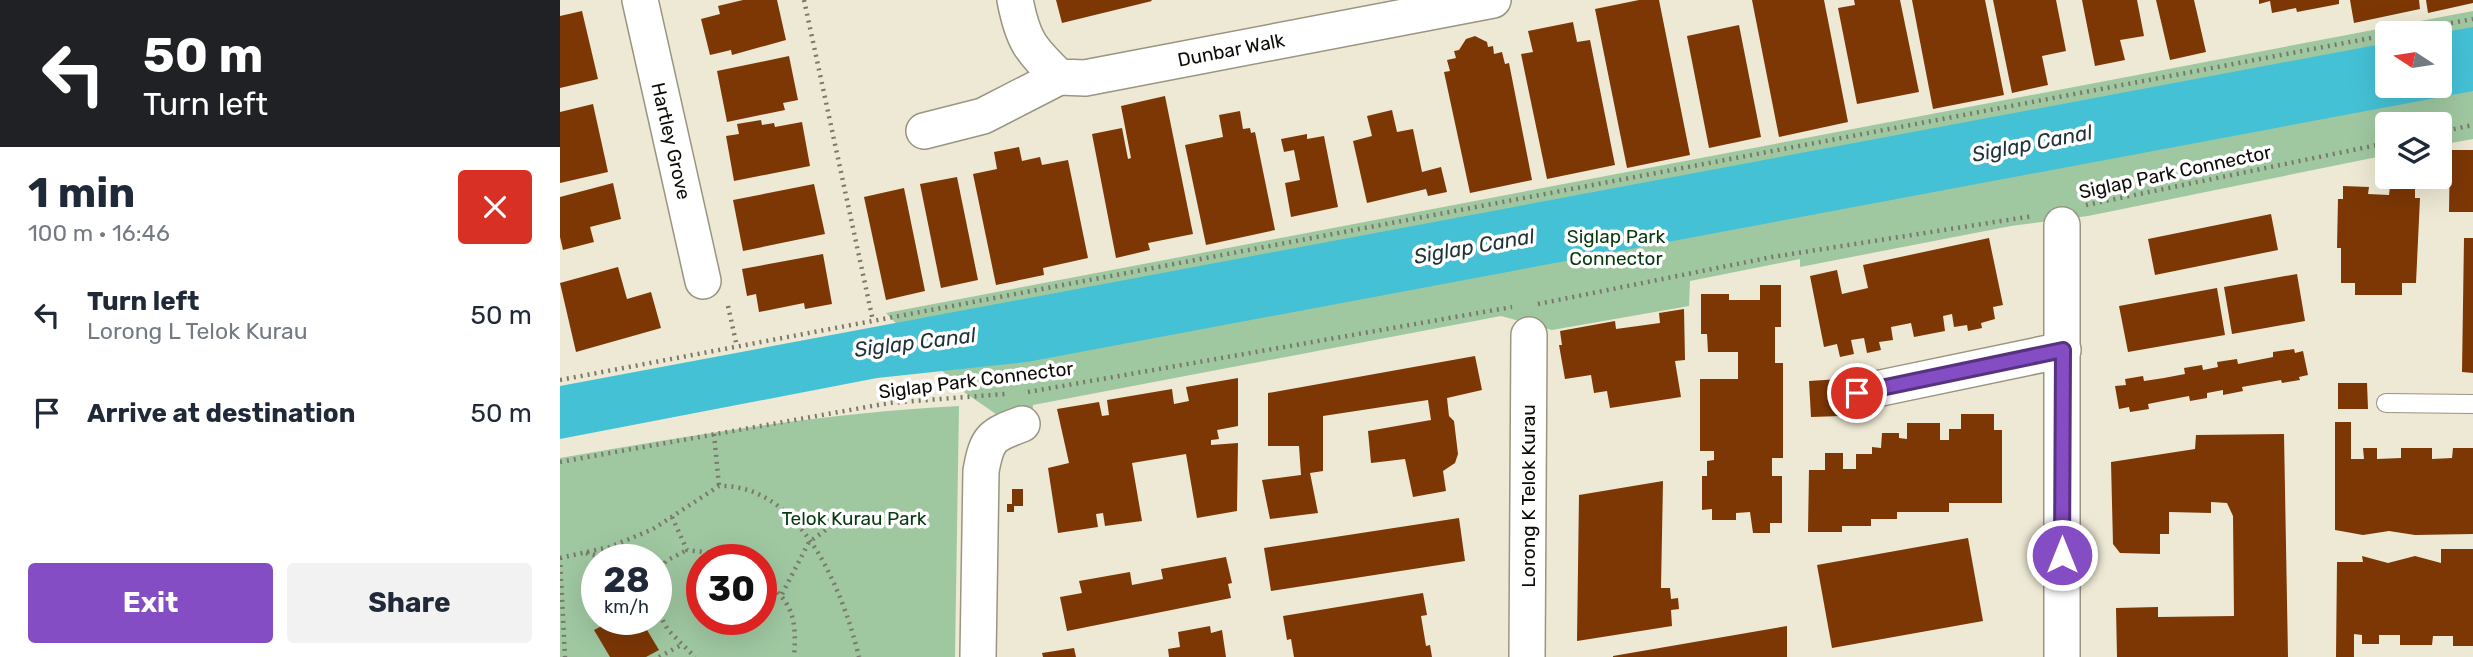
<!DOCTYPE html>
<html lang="en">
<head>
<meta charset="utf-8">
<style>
  :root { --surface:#fff; --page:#f2f2f3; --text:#1f2937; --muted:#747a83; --accent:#854dc4 }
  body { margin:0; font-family:Rubik,sans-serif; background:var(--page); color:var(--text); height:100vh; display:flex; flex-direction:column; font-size:26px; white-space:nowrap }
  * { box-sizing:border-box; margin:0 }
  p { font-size:23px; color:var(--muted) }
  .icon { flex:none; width:38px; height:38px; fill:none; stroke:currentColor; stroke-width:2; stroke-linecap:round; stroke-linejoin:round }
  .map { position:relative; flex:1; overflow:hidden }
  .details { display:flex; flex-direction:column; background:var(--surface); width:560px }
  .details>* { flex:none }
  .banner { background:#202124; color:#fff; overflow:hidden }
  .needle { width:46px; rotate:282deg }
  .tools { position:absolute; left:1815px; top:21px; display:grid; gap:14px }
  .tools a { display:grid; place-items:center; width:77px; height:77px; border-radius:7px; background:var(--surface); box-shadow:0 7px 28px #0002; font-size:35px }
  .speed { position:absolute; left:21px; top:544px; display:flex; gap:14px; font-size:35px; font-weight:700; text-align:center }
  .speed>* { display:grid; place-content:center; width:91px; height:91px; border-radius:50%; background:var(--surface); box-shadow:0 7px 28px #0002; line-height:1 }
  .speed small { font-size:18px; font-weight:400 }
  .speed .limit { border:10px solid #d22; background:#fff; color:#111 }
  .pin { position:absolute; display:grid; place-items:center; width:60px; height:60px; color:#fff; margin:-30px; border:4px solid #fff; border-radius:50%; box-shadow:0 2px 7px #0007 }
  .me { position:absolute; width:77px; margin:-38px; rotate:0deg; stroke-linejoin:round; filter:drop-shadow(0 0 5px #0008) }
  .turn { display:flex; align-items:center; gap:24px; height:147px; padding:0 28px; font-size:32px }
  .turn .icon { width:91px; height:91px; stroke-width:2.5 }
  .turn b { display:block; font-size:49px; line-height:60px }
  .round { display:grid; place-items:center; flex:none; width:74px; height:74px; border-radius:7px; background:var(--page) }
  .headline { display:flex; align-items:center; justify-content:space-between; height:119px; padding:0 28px }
  h1 { font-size:42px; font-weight:700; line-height:52px }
  .button { display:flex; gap:14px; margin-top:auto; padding:14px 28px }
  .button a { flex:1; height:80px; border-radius:7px; background:var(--accent); color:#fff; font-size:28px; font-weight:700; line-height:80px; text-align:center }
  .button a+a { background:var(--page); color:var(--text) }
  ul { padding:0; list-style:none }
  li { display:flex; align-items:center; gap:21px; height:98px; padding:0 28px }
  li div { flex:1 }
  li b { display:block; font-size:26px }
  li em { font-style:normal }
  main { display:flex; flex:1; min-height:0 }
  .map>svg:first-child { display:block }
  .green { fill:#9fc8a1; fill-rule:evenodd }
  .water { fill:#45c1d6 }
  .building { fill:#7c3705 }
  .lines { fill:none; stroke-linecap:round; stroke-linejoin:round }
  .service-casing { stroke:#9a9582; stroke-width:20 }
  .minor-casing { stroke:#9a9582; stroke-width:38 }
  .path { stroke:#7c796c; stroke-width:4.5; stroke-dasharray:2 5; stroke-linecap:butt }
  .service { stroke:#fff; stroke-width:18 }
  .minor { stroke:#fff; stroke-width:35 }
  .route-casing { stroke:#56327f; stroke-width:18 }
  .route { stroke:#854dc4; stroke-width:12 }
  .labels { text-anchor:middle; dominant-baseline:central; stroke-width:7; stroke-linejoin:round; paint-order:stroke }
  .street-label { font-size:19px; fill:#0e0c06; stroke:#fff }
  .park-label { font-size:19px; fill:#083a12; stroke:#fff }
  .water-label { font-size:21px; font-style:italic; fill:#1f3439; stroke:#fff }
</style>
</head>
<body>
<main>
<section class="details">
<div class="banner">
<div class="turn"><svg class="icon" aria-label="left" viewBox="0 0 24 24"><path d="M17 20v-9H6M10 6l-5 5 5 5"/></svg><div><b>50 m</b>Turn left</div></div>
</div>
<div class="headline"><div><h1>1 min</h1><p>100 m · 16:46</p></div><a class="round" style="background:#d93025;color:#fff"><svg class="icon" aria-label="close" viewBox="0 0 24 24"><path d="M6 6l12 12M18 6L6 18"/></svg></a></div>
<ul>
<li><svg class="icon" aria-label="left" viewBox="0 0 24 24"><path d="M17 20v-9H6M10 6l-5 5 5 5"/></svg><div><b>Turn left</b><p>Lorong L Telok Kurau</p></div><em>50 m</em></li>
<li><svg class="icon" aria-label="arrive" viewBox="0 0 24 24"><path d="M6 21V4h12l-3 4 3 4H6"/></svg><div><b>Arrive at destination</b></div><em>50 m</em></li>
</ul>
<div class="button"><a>Exit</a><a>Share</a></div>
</section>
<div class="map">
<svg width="1913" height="657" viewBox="0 0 1913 657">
  <rect width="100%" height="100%" fill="#eee9d4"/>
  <g class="green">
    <path d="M1913,11v128l-33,6v-21h-53v31l-299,61 -77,10 -211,41v-8l-110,22 -1,25 -137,24 -51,-14 -468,89 -1,14 -23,4 -48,-33 -75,-77zM1827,33h53v53h-53z"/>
    <path d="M399,406l-4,251h-395v-199c132,-23 265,-45 399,-52zM37,560h59v60h-59zM142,560h59v60h-59z"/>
  </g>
  <path class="water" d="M1913,27v64l-1446,271 -150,16 -317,61v-53l1827,-343v43h53l-1,-53z"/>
  <g class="building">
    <path d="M183,0h34l9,40 -54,15 -1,-5 -21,5 -9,-36 19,-5 -2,-8z"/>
    <path d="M496,0h95l1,1 -90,22z"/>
    <path d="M1079,0h20l31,155 -63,13 -32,-159z"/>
    <path d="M1192,0h72l24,122 -69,15z"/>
    <path d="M1294,0h46l19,92 -62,12 -19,-96 17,-3z"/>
    <path d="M1352,0h73l19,95 -71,14z"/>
    <path d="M1433,0h63l10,51 -24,5 6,29 -36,8z"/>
    <path d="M1522,0h55l7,36 -24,4 5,20 -30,6z"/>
    <path d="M1596,0h38l12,52 -36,8z"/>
    <path d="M1699,0h80v4l-42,8 -1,-4 -24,5 -2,-12 -11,3z"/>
    <path d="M1790,0h69l1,9 -66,14z"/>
    <path d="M1866,0h47v3l-45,10z"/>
    <path d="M22,11l16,68 -38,9v-72z"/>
    <path d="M1013,22l4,20 13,-2 25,125 -68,14 -26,-125 12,-2 -5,-21z"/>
    <path d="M1179,25l22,112 -52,11 -22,-112z"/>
    <path d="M915,36l12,6 1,5 5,-1 1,8 8,-2 3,12 4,-1 23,117 -62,13 -26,-121 6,-1 -3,-11 9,-2 -2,-7 5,-1 7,-11z"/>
    <path d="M229,56l9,44 -15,3 2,7 -58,12 -10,-51z"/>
    <path d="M605,96l28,138 -45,9 2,7 -34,8 -24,-124 30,-6 6,31 3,-1 -10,-52z"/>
    <path d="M33,104l15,68 -48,11v-71z"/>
    <path d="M832,110l5,22 16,-3 9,43 19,-5 6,25 -19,4 -2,-7 -59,14 -14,-62 19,-5 -5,-20z"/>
    <path d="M680,111l3,18 7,-1 1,5 4,-1 20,98 -69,15 -21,-100 38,-8 -4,-22z"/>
    <path d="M201,120l1,5 12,-2 1,4 27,-5 8,44 -76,15 -8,-45 13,-2 -2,-10z"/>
    <path d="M747,134v5l17,-3 14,71 -47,10 -6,-34 15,-3 -6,-30 -10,2 -3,-13z"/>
    <path d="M459,147l3,14 18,-4 2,8 26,-5 20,98 -45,10 1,7 -48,10 -23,-111 24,-5 -3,-17z"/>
    <path d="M1890,150h23v62h-24z"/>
    <path d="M397,177l21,103 -37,8 -21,-104z"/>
    <path d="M53,183l8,36 -31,8 4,15 -31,8 -3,-13v-40z"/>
    <path d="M254,184l11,50 -82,17 -10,-51z"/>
    <path d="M1783,186l26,1 -1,7 21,1 1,-9h25v12h5l-4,85h-14v12h-47v-12h-14v-35h-4l1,-49h5z"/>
    <path d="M344,188l21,103 -39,9 -22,-103z"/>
    <path d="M1711,214l7,36 -123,25 -7,-36z"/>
    <path d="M1429,238l14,67 -10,2 2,12 -14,4 1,5 -14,3 -1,-6 -13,2 -2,-13 -9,2 2,15 -31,6 -3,-14 -20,4 2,13 -14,2 2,8 -14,3 -3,-15 -13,2 3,14 -14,3 -3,-13 -13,3 -14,-71 27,-6 5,24 26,-6 -5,-23z"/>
    <path d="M1904,238h9v135l-11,-1z"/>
    <path d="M263,254l9,50 -27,5 -1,-6 -45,9 -3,-18 -9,2 -5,-27z"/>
    <path d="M58,267l9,32 24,-7 10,36 -85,24 -16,-69z"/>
    <path d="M1737,274l8,47 -73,13 -8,-47z"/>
    <path d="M1200,285h21v42h-6v36h8v95h-11v18h10v47h-12v10h-17l-3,-21 -14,1v7h-24v-11l-10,1v-34h5v-15l7,-1v-9h-14v-72h38v-27h-30l-1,-18h-6v-40h28v6h31z"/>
    <path d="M1657,288l8,47 -97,17 -9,-46z"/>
    <path d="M1124,309l1,51 -10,1 6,36 -71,11 -3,-17 -13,2 -3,-18 -26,4 -6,-34h3l-2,-14 55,-10 1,8 44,-6 -1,-10z"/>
    <path d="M1734,349l1,4 8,-2 5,24 -9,2 1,3 -18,3 -1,-3 -39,7 1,4 -20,4v-5l-16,3v5l-17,3 -1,-5 -21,4 -20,4 1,5 -19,3 -1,-5 -10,2 -4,-23 11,-1 -1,-6 18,-3 1,5 20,-3 21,-4 -1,-6 18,-3 1,5 15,-3 -1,-5 20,-3 1,5 35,-7v-5z"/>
    <path d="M915,356l7,34 -35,8 2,18 5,5 4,33 -3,9 -12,8 3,20 -33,6 -8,-38 -34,4 -3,-32 63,-11 -3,-20 -105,16v55l-13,2 8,40 -48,6 -8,-39 39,-5 -2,-29h-31v-53z"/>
    <path d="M678,378v48l-21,4 2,9 -8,1v5l27,-2 -1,68 -40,7 -11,-64 -54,9 10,58 -37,5 -2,-13 -7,1 2,13 -40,6 -10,-65 21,-5 -12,-54 42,-7 3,14 7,-1 -2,-15 65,-11 2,15 15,-3 -3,-14z"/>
    <path d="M1280,379l1,37 -30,1 -2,-36z"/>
    <path d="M1778,383h29l1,26h-30z"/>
    <path d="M1401,414h33v16h8v73h-53v9h-52v7h-26v7h-29v6h-34l1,-62h16v-17h18v16h13v-15h16v-7l9,1 1,-15h17v5l8,1v-16h33v17h9v-11h12z"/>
    <path d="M1775,422h16v37h13l-1,-11h14v11l24,-1v-10h31v11l20,-1 1,-10h20v86l-58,1 -26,-4 -26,4 -28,-5z"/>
    <path d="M1724,434l4,223h-171l-1,-49 42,-1v10l76,-1 -1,-100 -6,-13 -16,-1v11l-42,-1v22h-9v20l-40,-1 -7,-9 -2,-82 84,-13 1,-14z"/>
    <path d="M1103,481l-2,107h9l1,11 7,-1 1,11 -8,1 1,16 -95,15 2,-146z"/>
    <path d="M452,489h11v17h-9v6h-7v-8h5z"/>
    <path d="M899,518l6,43 -194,30 -7,-43z"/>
    <path d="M1408,538l15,83 -151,27 -15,-83z"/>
    <path d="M1881,549h32v97h-20v-10h-20l-1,9h-32v-10h-21v9h-17v-9l-8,-1v23h-18l1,-95h26l-1,-6 26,7 27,-7 26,7z"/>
    <path d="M666,557l6,26 -4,1 3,14 -164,33 -7,-34 22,-4 -3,-12 51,-9 2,13 31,-6 -2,-10z"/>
    <path d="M863,593l4,22 -6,1 5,30 4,-1 2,12h-138l-3,-18 -4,1 -4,-24z"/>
    <path d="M53,620h28l18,30 -13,7h-36l-16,-27z"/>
    <path d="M650,626l1,7 11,-3 4,27h-57l-1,-8 12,-2 -2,-15z"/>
    <path d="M1227,626v31h-174v-1z"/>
    <path d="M514,648l2,9h-33l-1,-4z"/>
  </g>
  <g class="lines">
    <defs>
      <path id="service" d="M1826,403l87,1"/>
      <g id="minor">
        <path d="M80,0l63,281"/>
        <path d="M455,0c8,41 15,49 44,77l26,1 408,-78"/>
        <path d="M364,131l59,-15 76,-39"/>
        <path d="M1297,393l206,-43"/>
        <path d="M418,657l3,-186c6,-34 11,-36 41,-47"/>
        <path d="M967,657l2,-322"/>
        <path d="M1502,657v-432"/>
      </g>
    </defs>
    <use href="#service" class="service-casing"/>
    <use href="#minor" class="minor-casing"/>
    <g class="path">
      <path d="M244,0l69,321"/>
      <path d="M1836,33l77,-14"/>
      <path d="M1880,132l33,-7"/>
      <path d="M1526,205l301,-62"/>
      <path d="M978,304l234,-47 261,-41"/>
      <path d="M168,306l9,41"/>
      <path d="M0,380l1827,-345"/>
      <path d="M468,392l484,-85"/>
      <path d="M154,434l5,52"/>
      <path d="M0,462l329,-59 116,-9"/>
      <path d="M112,517l15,33 24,3 17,7"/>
      <path d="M26,553l27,7"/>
      <path d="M0,558l50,-11 43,-18 66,-43c82,-2 124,105 140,171"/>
      <path d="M0,558l5,99"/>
      <path d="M96,574l10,-13 21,-11"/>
      <path d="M201,579c32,22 36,40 33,78"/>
      <path d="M222,594l27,-52 25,-18"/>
      <path d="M96,608l12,22 27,27"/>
      <path d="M99,657l24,-13"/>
    </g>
    <use href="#service" class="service"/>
    <use href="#minor" class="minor"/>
  </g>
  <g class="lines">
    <defs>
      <path id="route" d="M1297,393l206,-43 -1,205"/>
    </defs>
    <use href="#route" class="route-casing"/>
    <use href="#route" class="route"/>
  </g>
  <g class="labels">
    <g class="street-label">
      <text transform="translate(671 50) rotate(-11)">Dunbar Walk</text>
      <text transform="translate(111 141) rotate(77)">Hartley Grove</text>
      <text transform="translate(1615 172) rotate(-12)">Siglap Park Connector</text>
      <text transform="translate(416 380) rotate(-7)">Siglap Park Connector</text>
      <text transform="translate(968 496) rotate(-90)">Lorong K Telok Kurau</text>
    </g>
    <g class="park-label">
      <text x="1056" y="236">Siglap Park<tspan x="1056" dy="22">Connector</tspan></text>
      <text x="294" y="518">Telok Kurau Park</text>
    </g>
    <g class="water-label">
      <text transform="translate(1472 143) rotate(-11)">Siglap Canal</text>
      <text transform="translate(914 246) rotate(-10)">Siglap Canal</text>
      <text transform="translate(355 342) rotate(-7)">Siglap Canal</text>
    </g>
  </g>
</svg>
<div class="tools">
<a><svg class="needle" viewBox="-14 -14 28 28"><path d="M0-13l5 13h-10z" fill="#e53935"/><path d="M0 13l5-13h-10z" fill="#747a83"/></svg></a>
<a><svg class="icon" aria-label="layers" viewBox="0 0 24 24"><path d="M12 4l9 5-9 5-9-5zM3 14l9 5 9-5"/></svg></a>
</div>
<div class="speed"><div>28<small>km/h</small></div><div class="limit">30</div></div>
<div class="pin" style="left:1297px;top:393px;background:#d93025"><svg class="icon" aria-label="arrive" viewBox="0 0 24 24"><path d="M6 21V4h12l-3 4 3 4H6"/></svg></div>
<svg class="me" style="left:1502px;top:555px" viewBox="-20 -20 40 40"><circle r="17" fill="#854dc4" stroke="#fff" stroke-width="3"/><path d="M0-11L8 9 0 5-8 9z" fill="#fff"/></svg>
</div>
</main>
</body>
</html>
